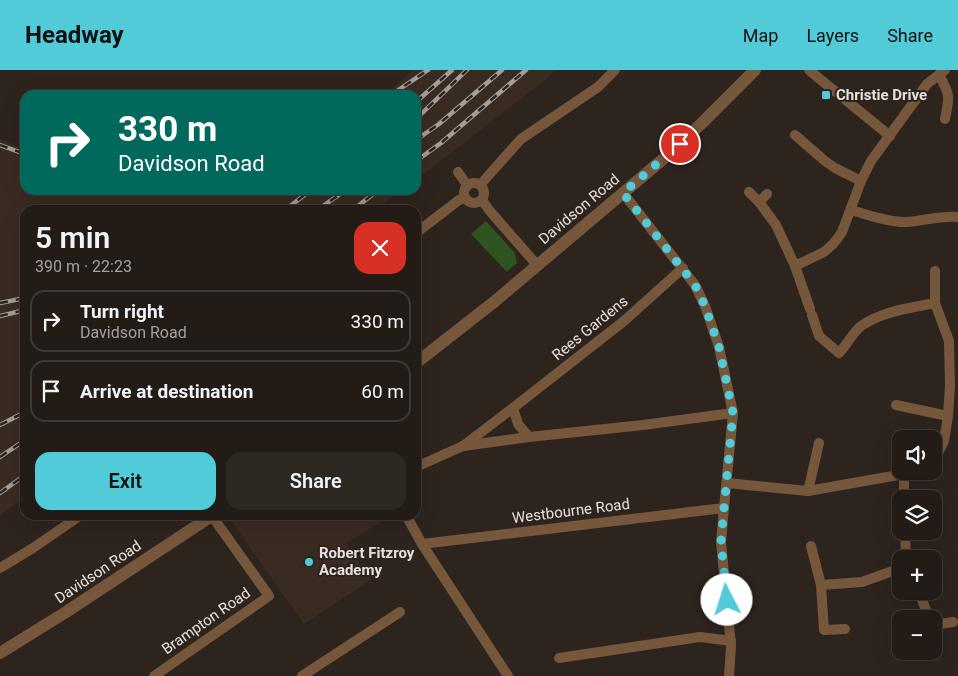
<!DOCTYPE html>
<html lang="en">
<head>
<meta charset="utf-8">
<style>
  :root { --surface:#221b16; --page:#2e2823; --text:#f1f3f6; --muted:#a2a1a1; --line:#3f3935; --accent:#52cbd9 }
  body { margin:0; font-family:Roboto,sans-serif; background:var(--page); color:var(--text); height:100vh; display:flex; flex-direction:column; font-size:19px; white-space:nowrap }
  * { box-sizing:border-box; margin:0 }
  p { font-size:16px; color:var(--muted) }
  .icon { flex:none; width:28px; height:28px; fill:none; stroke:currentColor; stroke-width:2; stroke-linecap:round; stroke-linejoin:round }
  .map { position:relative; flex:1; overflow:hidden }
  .side { position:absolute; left:20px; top:135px; width:401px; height:315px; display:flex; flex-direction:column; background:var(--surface); border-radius:15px; box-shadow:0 5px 20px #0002,0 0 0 1px var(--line) }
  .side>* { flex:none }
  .hud { position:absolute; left:20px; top:20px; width:401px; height:105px; border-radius:15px; box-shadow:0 5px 20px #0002,0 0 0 1px var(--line); background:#00695c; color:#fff; overflow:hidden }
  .controls { position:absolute; left:892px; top:360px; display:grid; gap:10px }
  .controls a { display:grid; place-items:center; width:50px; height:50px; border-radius:10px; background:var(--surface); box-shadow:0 5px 20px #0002,0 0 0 1px var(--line); font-size:25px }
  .pin { position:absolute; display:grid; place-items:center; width:42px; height:42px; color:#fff; margin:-21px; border:2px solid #fff; border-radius:50%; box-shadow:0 1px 5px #0007 }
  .me { position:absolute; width:55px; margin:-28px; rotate:355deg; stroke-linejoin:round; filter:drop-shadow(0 0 4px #0008) }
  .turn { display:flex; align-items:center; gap:18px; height:105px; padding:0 15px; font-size:22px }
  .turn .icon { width:65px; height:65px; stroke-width:2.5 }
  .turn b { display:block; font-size:35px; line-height:42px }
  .round { display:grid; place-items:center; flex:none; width:52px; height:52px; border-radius:15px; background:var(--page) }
  .headline { display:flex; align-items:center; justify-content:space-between; height:85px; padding:0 15px }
  h1 { font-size:30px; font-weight:600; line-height:38px }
  .button { display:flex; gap:10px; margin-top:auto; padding:10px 15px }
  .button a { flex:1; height:58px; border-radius:15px; background:var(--accent); color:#111; font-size:20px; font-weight:600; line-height:58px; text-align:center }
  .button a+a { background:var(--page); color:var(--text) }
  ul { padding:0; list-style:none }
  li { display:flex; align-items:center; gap:15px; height:62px; margin:0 10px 8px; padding:0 5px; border:2px solid var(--line); border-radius:15px }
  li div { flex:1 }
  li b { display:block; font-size:19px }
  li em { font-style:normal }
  header { display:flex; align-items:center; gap:30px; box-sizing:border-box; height:70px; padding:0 25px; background:var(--accent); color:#111 }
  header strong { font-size:24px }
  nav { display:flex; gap:28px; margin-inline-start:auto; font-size:18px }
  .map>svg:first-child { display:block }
  .built { fill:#3a2b22 }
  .green { fill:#2f5420 }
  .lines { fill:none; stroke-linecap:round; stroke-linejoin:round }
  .minor { stroke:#76573c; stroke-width:10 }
  .tertiary { stroke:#76573c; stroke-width:12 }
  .rail-casing { stroke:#a59d99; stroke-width:4.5 }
  .rail { stroke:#2d241e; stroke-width:2.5; stroke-dasharray:8; stroke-linecap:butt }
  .route { stroke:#52cbd9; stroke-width:9; stroke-dasharray:0 16.2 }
  .poi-dot { fill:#52cbd9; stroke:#2d241e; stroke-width:2 }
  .labels { text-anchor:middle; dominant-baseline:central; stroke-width:4; stroke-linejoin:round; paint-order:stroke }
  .poi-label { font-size:15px; font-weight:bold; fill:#e6dfdc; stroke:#2d241e; text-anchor:start }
  .street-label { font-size:15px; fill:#e6dfdc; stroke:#2d241e }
</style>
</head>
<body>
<header>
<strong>Headway</strong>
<nav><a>Map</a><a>Layers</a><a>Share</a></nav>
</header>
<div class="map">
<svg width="958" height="606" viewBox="0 0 958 606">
  <rect width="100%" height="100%" fill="#2d241e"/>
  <g class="built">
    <path d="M413,0h142l-10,10 -129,100v-85h-31z"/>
    <path d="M0,69l25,10v41h378l-27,20h-351v286l-25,20z"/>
    <path d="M227,445h166l-47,28 25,37 -67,44z"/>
  </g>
  <path class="green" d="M486,151l29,32 2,10 -10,9 -36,-38z"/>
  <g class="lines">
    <g class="minor">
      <path d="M809,0l81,66"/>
      <path d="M939,5c11,19 11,22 6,44"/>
      <path d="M795,65l30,26 10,7 26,13"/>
      <path d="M458,102l9,13"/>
      <circle cx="474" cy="123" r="10"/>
      <path d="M480,115l41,-46 77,-52 17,-17"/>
      <path d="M749,122l10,10"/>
      <path d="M623,123l72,92 10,21 14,41 14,66 -9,95 -3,34 10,104 -2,30"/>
      <path d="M767,124l-8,8 17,23 19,41 29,-14 8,-7 6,-7 4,-6 19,-51 10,-20 56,-77 18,-14"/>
      <path d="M482,130l7,10 48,55"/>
      <path d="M851,140c18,5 36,12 55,12 16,-1 37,-7 52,-5"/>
      <path d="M416,163l43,-33 6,-2"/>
      <path d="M795,196l15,43"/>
      <path d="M935,233v-32"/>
      <path d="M812,245l7,21 20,17c7,-7 15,-22 22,-27 22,-15 49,-18 74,-23l14,38 1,45 -2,30 -4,25 -7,14 -3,4"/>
      <path d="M896,335l52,11"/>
      <path d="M513,338l111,-87 59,-53"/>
      <path d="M529,367l-11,-13 -5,-16 -50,38 66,-9 114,-12 90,-12"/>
      <path d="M416,397l47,-21"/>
      <path d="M904,404v25"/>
      <path d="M727,413l81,8 96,-17 9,-3"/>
      <path d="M808,421l11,-48"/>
      <path d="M406,445l16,29 86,132"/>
      <path d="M905,461l1,28"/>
      <path d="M422,474l302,-36"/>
      <path d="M811,476l10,39"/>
      <path d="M0,498l33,-20 48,-33"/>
      <path d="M919,521l10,28"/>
      <path d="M934,555l19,-3"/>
      <path d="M845,559l-21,1 -3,-45 41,-3 39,-14"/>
      <path d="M559,588l141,-21 31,4"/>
      <path d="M154,606l115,-80 -57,-80"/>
      <path d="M302,606l98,-64"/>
    </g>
    <g class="tertiary">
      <path d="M416,293l78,-61 174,-147 34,-32 53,-53"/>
      <path d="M0,583l63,-39 150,-99"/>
    </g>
    <defs>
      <g id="rail">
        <path d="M391,25l37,-25"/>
        <path d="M416,32l36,-32"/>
        <path d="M416,49l51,-49"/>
        <path d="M416,70l23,-16 63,-54"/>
        <path d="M0,75l25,9"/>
        <path d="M416,91l25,-18 85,-73"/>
        <path d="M285,140l26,-20"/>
        <path d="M317,140l29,-20"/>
        <path d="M353,140l25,-20"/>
        <path d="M0,233l25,-5"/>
        <path d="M0,246l25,-6"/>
        <path d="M0,355l25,-13"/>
        <path d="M0,387l25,-17"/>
        <path d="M0,423l25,-18"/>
      </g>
    </defs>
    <use href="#rail" class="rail-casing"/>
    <use href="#rail" class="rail"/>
  </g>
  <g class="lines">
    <path class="route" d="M680,74l-57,49 72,92 10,21 14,41 14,66 -9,95 -3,34 6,58"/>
  </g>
  <g class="poi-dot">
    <rect x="821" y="20" width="10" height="10" rx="2.5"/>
    <circle cx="309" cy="492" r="5"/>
  </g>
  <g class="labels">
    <g class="poi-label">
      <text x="836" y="25">Christie Drive</text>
      <text x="319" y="483">Robert Fitzroy<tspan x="319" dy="17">Academy</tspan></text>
    </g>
    <g class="street-label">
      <text transform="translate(579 139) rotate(-40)">Davidson Road</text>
      <text transform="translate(590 258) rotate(-39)">Rees Gardens</text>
      <text transform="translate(571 441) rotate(-7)">Westbourne Road</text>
      <text transform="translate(98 502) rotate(-34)">Davidson Road</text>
      <text transform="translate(206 551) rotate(-35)">Brampton Road</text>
    </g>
  </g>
</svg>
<div class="controls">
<a><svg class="icon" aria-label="sound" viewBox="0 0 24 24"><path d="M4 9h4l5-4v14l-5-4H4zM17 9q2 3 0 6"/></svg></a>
<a><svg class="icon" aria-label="layers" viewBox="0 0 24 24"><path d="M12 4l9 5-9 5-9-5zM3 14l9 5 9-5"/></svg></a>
<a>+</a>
<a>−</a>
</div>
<div class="pin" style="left:680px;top:74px;background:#d93025"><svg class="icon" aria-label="arrive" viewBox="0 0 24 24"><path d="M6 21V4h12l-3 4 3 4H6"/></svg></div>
<svg class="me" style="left:727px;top:530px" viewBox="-20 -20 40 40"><circle r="19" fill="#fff"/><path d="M0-13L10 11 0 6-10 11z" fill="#52cbd9"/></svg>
<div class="hud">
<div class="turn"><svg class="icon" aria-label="right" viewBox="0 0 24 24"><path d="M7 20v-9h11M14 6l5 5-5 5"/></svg><div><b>330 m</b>Davidson Road</div></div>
</div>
<section class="side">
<div class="headline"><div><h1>5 min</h1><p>390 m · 22:23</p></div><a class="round" style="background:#d93025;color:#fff"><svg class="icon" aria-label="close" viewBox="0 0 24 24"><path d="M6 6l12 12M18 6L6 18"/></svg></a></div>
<ul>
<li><svg class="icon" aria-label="right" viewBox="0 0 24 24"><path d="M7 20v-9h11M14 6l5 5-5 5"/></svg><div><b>Turn right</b><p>Davidson Road</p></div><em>330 m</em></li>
<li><svg class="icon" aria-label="arrive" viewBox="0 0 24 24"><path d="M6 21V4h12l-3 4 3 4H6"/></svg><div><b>Arrive at destination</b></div><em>60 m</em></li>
</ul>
<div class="button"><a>Exit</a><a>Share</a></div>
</section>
</div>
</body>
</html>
